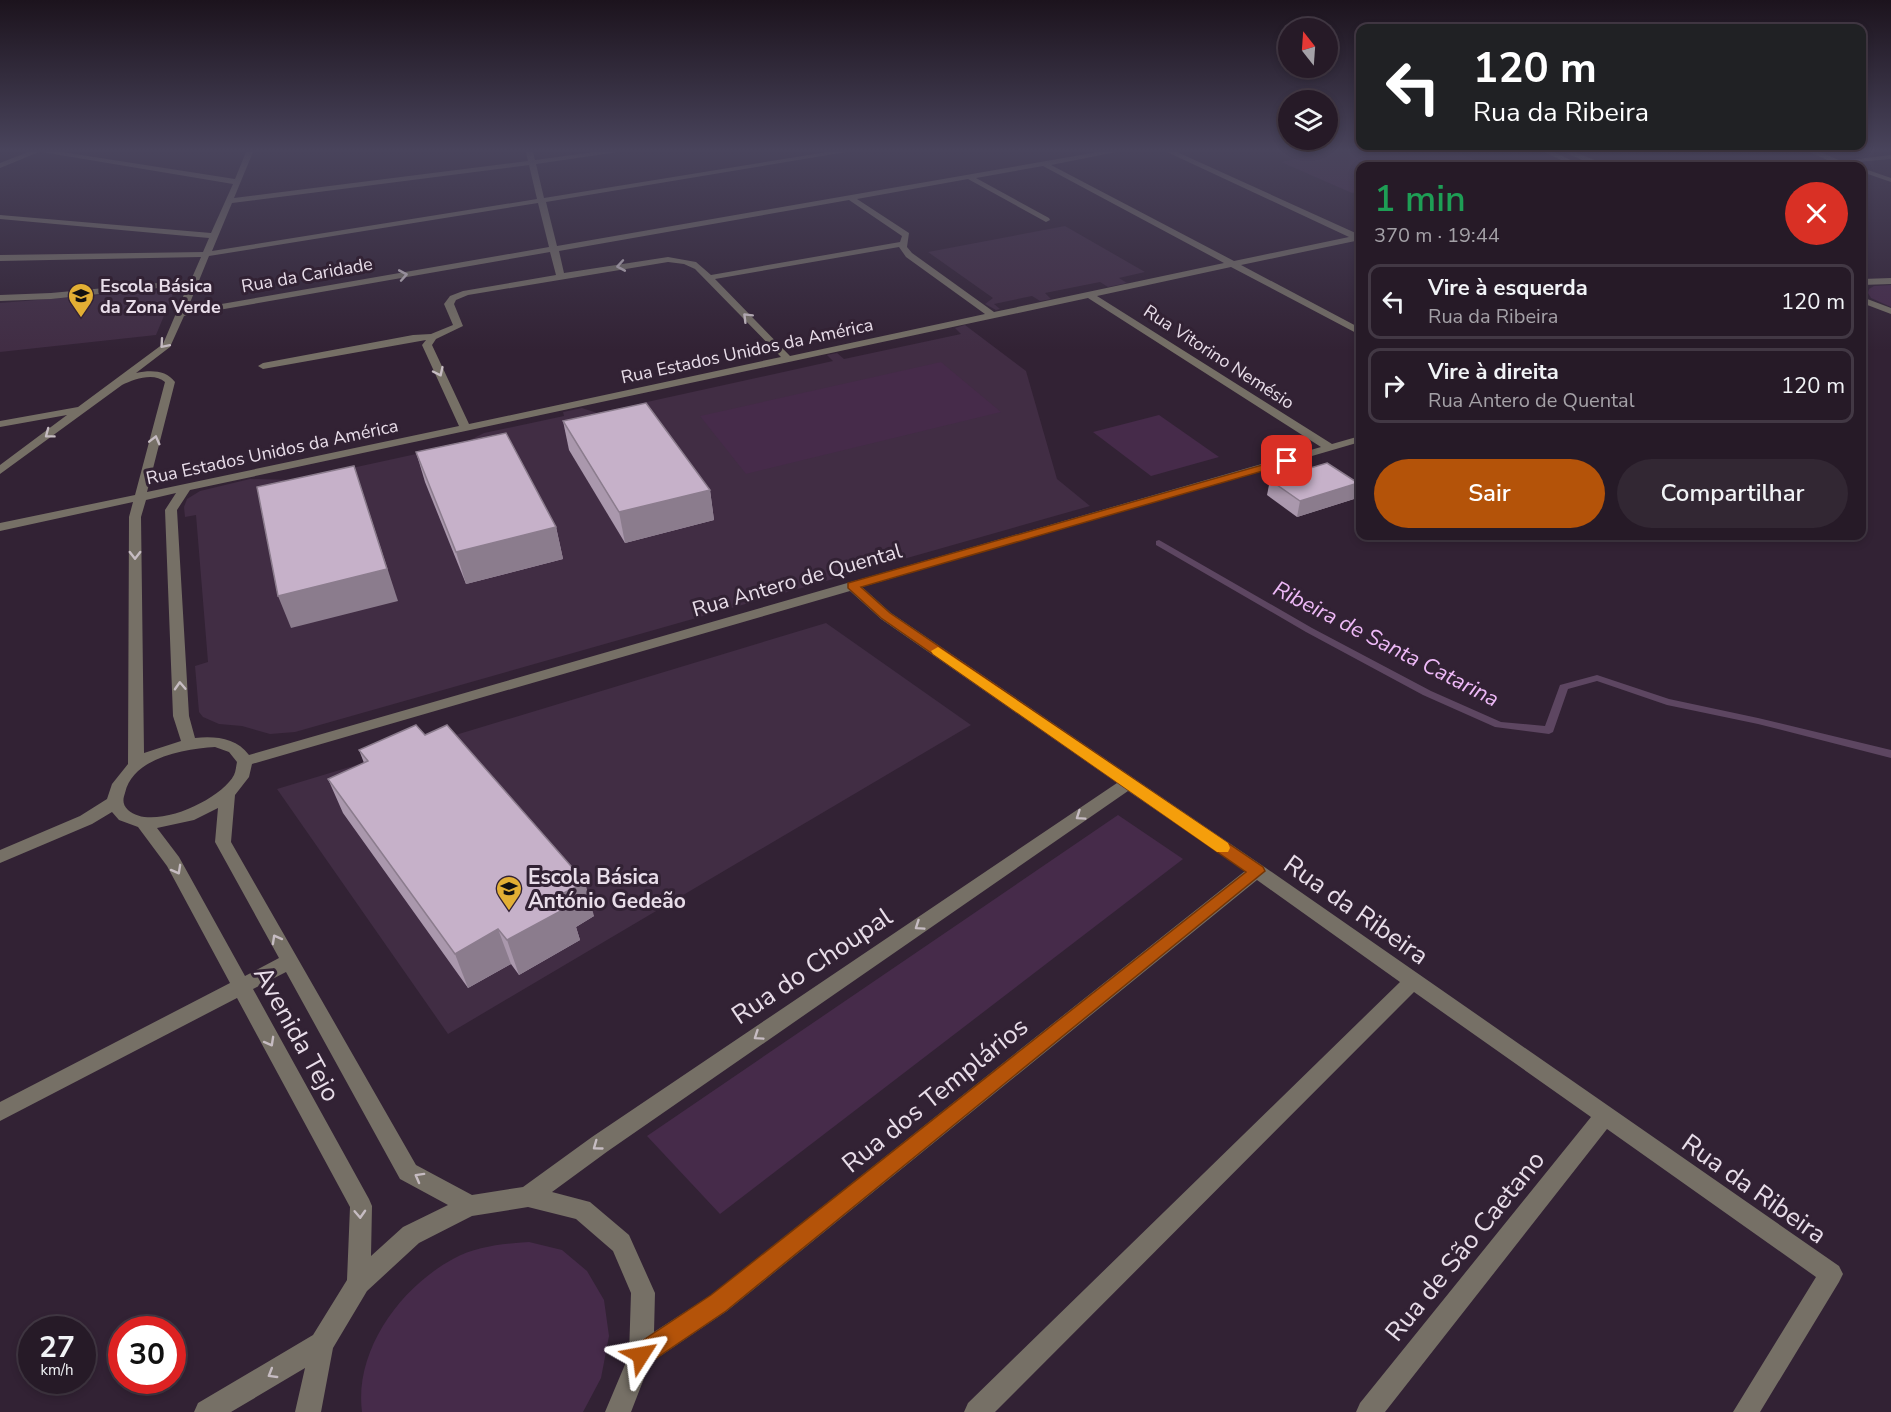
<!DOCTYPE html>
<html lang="pt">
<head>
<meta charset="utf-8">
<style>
  :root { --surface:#261a27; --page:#322733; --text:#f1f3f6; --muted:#a4a1a7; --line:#423844; --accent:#b45309 }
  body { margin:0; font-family:"Nunito Sans",sans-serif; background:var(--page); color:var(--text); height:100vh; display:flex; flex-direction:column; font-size:22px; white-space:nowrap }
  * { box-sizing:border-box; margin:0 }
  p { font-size:20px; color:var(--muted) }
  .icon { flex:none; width:33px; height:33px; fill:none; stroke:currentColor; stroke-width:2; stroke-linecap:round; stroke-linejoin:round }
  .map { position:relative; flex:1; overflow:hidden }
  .drawer { position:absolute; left:1356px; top:162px; width:510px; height:378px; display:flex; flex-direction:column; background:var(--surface); border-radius:12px; box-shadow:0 3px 9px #0003,0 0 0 2px var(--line) }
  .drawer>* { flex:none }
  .hud { position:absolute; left:1356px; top:24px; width:510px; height:126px; border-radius:12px; box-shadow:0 3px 9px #0003,0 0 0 2px var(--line); background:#202124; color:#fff; overflow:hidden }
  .needle { width:39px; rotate:343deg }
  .tools { position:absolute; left:1278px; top:18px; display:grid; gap:12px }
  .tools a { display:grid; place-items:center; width:60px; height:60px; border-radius:50%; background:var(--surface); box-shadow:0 3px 9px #0003,0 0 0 2px var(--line); font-size:30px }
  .speed { position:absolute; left:18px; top:1316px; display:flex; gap:12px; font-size:30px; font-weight:700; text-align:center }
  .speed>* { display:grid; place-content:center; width:78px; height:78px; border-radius:50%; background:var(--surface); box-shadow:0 3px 9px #0003,0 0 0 2px var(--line); line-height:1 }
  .speed small { font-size:15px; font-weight:400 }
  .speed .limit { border:9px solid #d22; background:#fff; color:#111 }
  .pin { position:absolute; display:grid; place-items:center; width:51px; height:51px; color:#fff; margin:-26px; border-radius:12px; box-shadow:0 3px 9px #0006 }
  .me { position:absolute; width:66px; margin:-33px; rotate:56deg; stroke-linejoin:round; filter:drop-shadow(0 0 4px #0008) }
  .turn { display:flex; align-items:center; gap:21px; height:126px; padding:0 18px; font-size:27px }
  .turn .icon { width:78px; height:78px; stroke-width:2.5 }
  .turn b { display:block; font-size:42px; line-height:51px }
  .round { display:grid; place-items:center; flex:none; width:63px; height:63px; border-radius:32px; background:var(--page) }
  .summary { display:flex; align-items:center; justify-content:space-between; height:102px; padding:0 18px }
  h1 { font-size:36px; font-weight:600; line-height:45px; color:#1e9e55 }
  .primary-button { display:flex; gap:12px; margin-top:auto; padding:12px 18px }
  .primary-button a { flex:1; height:69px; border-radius:36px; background:var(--accent); color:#fff; font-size:24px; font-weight:600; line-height:69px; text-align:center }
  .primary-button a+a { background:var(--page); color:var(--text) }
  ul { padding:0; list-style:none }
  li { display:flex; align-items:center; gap:18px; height:75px; margin:0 12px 9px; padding:0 6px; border:3px solid var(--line); border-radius:12px }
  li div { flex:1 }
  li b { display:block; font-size:22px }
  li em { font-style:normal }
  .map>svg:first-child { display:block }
  .built { fill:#412d44 }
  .green { fill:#462b4a }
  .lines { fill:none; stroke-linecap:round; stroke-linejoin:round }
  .stream { fill:#5d4661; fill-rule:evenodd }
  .minor { fill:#767066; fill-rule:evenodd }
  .wall { fill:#aa98ad }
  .shaded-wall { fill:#8b7c8d }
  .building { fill:#c6b1c9; stroke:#8b7c8d; stroke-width:1.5 }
  .oneway { stroke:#c6bcc2 }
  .route { fill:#b45309; stroke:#753606; stroke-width:1.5 }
  .slow { fill:#f59e0b }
  .labels { text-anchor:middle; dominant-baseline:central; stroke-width:6; stroke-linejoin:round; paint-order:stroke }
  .far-street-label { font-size:18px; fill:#e8dde9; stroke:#322234 }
  .far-poi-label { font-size:18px; font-weight:bold; fill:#e8dde9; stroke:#322234; text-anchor:start }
  .street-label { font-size:21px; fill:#e8dde9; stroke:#322234 }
  .poi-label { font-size:21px; font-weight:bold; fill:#e8dde9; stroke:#322234; text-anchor:start }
  .water-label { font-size:22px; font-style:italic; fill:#eeb9f7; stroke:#322234 }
  .near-street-label { font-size:26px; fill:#e8dde9; stroke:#322234 }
</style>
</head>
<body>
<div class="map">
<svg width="1891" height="1412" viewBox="0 0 1891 1412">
  <rect width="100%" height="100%" fill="#322234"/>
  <g class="built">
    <path d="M1065,226l80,46 -26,6 8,5 -19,4 -8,-5 -55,11 6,6 -11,2 -8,-5 -38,8 6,5 -4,1 -11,-6 8,-6 -65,-46z"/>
    <path d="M159,290l9,1 5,3 -17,41 -156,17v-49z"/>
    <path d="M965,325l61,46 31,108 33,27 -795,226 -25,2 -28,-8 -23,-2 -16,-7 -4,-5 -4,-46 13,-4 -12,-147 -11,2 -1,-10 3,-8 13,-8 50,-12 47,1 165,-36 22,-11 80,-17 -1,-4 19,-4 15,5 236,-52 -6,-6 10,-2 7,6 117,-25 -6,-6z"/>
    <path d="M826,623l145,102 -523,309 -171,-245z"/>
  </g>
  <g class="green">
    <path d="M1330,152h128l30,14h-128v25l-8,2 -71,-31z"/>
    <path d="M1891,285v22l-20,-9 -3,-5 1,-4 5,-3z"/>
    <path d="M941,362l60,50 -255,62 -46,-58z"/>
    <path d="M1159,415l60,42 -68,19 -58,-44z"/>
    <path d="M1118,815l65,44 -463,355 -73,-78z"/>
    <path d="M529,1242l33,8 25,21 17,29 5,36 -8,42 -18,34h-221c-8,-62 39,-125 91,-153 24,-13 50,-15 76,-17z"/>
  </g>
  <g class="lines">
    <path class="stream" d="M1159,540l153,88 119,63 70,31 44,4 15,-41 37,-10 72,24 89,19 133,32v8l-133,-34 -91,-19 -70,-24 -29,8 -15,43 -4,2 -54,-7 -72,-32 -117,-63 -150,-87v-4z"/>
    <g class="minor">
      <path d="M28,152h11l-39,16v-5z"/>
      <path d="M42,152h20l173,27 11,-27h7l-19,46 294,-37 -2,-9h7l2,8 59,-8h24l-82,12 8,34 283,-46h19l-300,50 11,44 541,-94h18l-65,13 183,96 115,-24 -182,-85h10l183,83v5l-119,25 119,63v7l-129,-68 -134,29 235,148 28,-8v6l-498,145 29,26 372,253 576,400 4,8 -4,8 -79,130h-27l83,-135 -209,-148 -222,283h-29l4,-9 231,-286 -177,-125 -419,420h-31l4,-9 432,-421 -143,-102 -530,431 -77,52 -19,49h-26l24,-57 2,-62 -18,-42 -37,-32 -48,-12 -56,9 -53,27 -52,48 -34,57 -12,64h-26l10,-44 -74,44h-37l4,-9 115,-68 34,-55 3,-73 -113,-209 -237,123v-19l230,-119 -63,-117 -29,-39 -19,-7 -7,-8 -20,12 -92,39v-13l80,-34 27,-17 5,-15 16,-20 1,-247 4,-15 -133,29v-8l135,-28 30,-113c-11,-10 -31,-3 -43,3l-122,89v-9l67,-50 -67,12v-6l78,-14 85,-63 25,-59 -137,14 -51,2v-6l51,-2 140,-13 10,-23 -201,4v-6l203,-3 6,-14 -209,-19v-4l211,18 22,-49zM529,165l8,34 -325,52 20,-48zM1043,166l181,97 -230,49 -82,-59 -5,-6 2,-14 -52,-34 111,-20 78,43 4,-2 -1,-2 -73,-40zM849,200l53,36 -2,6 -189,33 -15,-13 -28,-5 -104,16 -5,-22zM538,203l11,44 -362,63 22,-54zM899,247l7,10 79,57 -195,42 -75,-77zM550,252l6,23 -93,16 -13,5 -6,8 9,21 -22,9 -18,1 -150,28 -5,3 5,3 163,-29 -4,5 37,81 -312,66 28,-110c-9,-12 -24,-12 -39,-9l34,-26 14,-31zM668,262l16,2 11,5 86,88 -312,67 -37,-79 4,-6 27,-13 -9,-22 2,-4 12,-5zM1088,298l233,149 -1072,308c-13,-17 -33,-19 -54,-17l-6,-22 -12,-206 13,-20zM176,493l-11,17 8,206 8,25 -37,12 -3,-236 5,-17zM850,591l31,28 236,164 -525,354 -69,50 -51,8 -56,-30 -185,-323 4,-47 14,-18 3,-13zM215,747l14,5 8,10c-1,4 -1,9 -3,13 -13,25 -82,57 -106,35 -6,-6 -5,-11 -3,-17 8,-36 60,-44 90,-46zM1128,791l117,80 -534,424 -57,37 1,-39 -26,-58 -39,-33 -38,-10 56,-41zM218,808l-3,34 64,116 -34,18 -66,-119 -22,-29 37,-8zM286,972l114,207 48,26 -45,22 -32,29 1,-50 -3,-7 -116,-210z"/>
      <path d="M1544,152h10l29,14h-9z"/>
      <path d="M1575,152l29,12 1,2h-9l-30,-13z"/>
      <path d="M1809,152h11l21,9 50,-6v4l-78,7 3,-2 16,-2z"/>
      <path d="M1862,168l29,10v4l-29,-10z"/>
      <path d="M1891,278v6l-29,1v-6z"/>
      <path d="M1862,297l29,11v6l-29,-11z"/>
    </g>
  </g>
  <g class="wall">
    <path d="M563,421l147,69 4,30 -89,23 -56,-93z"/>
    <path d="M416,452l140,75 7,32 -97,25 -41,-102z"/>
    <path d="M1270,480l84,19 -57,18 -30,-22z"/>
    <path d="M425,735l169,181 -18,11 4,13 -61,35 -8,-11 -43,24 -125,-175 -15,-34 36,-16 -5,-13z"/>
  </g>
  <g class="shaded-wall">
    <path d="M354,466l44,135 -107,27 -13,-32z"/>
    <path d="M1358,483l-4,16 -57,18 3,-16z"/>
    <path d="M710,490l4,30 -89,23 -6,-31z"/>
    <path d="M556,527l7,32 -97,25 -10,-32z"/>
    <path d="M585,882l9,34 -18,11 4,13 -61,35 -12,-35 53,-45z"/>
    <path d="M498,929l13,35 -43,24 -13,-34z"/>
  </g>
  <g class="building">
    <path d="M646,403l64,87 -91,22 -56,-91z"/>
    <path d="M506,433l50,94 -100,25 -40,-100z"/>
    <path d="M1327,463l31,20 -58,18 -30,-21z"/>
    <path d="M354,466l33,103 -109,27 -21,-109z"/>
    <path d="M416,725l9,10 22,-10 138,157 -25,13 10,11 -63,34 -9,-11 -43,25 -127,-175 40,-18 -9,-11z"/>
  </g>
  <defs><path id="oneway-chevron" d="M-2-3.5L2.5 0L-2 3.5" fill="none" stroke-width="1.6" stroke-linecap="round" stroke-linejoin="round" transform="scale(1.5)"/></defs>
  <g class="oneway">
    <use href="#oneway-chevron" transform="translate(621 266) rotate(170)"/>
    <use href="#oneway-chevron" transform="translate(403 275) rotate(-10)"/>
    <use href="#oneway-chevron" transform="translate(747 317) rotate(-135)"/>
    <use href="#oneway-chevron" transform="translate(164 344) rotate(131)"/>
    <use href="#oneway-chevron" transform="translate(439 372) rotate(65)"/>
    <use href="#oneway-chevron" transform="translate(49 434) rotate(143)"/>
    <use href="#oneway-chevron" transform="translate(155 440) rotate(-76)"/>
    <use href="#oneway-chevron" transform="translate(135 555) rotate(90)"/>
    <use href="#oneway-chevron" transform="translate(180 686) rotate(-93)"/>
    <use href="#oneway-chevron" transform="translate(1080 816) rotate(146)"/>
    <use href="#oneway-chevron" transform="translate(177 870) rotate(61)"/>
    <use href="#oneway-chevron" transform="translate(919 926) rotate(146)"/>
    <use href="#oneway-chevron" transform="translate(276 939) rotate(-119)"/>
    <use href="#oneway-chevron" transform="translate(758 1036) rotate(146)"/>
    <use href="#oneway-chevron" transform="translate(270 1042) rotate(61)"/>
    <use href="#oneway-chevron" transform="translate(597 1146) rotate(144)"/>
    <use href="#oneway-chevron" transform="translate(419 1177) rotate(-151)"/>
    <use href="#oneway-chevron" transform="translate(360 1214) rotate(87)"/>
    <use href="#oneway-chevron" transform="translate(272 1374) rotate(149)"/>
  </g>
  <linearGradient id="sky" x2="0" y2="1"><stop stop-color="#1c131d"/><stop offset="0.43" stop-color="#49445c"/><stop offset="1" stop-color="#49445c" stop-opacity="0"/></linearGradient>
  <rect width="1891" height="350" fill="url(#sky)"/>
  <path class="route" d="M1287,458l3,1v4l-429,124 29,26 373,254 2,4 -539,440 -77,52 -8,3 -8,-3 -3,-8 3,-8 78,-52 535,-423 -365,-254 -33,-30v-5z"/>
  <path class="slow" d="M938,647l290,196 2,5 -2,4h-11l-284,-198 -2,-3z"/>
  <defs>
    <symbol id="school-pin" viewBox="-11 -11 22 30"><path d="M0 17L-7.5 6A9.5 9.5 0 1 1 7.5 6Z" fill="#e2af34" stroke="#322234"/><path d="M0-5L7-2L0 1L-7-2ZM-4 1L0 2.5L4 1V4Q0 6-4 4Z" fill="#111"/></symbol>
  </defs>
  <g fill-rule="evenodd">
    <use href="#school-pin" x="66" y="281" width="30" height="40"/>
    <use href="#school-pin" x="494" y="874" width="30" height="40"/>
  </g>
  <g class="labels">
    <g class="far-street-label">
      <text transform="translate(307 275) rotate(-10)">Rua da Caridade</text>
      <text transform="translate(747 351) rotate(-12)">Rua Estados Unidos da América</text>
      <text transform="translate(1219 357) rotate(33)">Rua Vitorino Nemésio</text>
      <text transform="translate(272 452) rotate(-12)">Rua Estados Unidos da América</text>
    </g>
    <g class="far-poi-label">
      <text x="100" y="286">Escola Básica<tspan x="100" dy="21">da Zona Verde</tspan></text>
    </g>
    <g class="street-label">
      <text transform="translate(797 580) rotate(-16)">Rua Antero de Quental</text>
    </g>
    <g class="poi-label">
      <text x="528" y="877">Escola Básica<tspan x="528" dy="24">António Gedeão</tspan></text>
    </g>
    <g class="water-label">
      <text transform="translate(1386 644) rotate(27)">Ribeira de Santa Catarina</text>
    </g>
    <g class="near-street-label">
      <text transform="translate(1356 910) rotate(35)">Rua da Ribeira</text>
      <text transform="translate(812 966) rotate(-34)">Rua do Choupal</text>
      <text transform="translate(297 1034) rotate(61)">Avenida Tejo</text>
      <text transform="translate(935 1095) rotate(-39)">Rua dos Templários</text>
      <text transform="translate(1754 1189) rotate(35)">Rua da Ribeira</text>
      <text transform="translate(1465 1246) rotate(-51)">Rua de São Caetano</text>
    </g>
  </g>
</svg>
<div class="tools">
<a><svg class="needle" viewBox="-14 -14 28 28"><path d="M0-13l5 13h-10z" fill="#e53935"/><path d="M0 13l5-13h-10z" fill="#a4a1a7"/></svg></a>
<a><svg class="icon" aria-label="layers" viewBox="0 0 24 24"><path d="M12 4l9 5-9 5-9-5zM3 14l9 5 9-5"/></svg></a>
</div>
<div class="speed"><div>27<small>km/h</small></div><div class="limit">30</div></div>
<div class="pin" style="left:1287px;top:461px;background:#d93025"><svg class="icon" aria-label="arrive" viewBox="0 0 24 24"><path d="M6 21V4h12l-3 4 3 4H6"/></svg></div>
<svg class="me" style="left:641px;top:1355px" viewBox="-20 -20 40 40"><path d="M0-17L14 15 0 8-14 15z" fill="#b45309" stroke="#fff" stroke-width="4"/></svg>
<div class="hud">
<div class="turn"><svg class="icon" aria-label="left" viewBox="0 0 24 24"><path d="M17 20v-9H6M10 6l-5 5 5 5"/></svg><div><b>120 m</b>Rua da Ribeira</div></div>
</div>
<section class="drawer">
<div class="summary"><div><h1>1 min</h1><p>370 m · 19:44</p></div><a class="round" style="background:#d93025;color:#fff"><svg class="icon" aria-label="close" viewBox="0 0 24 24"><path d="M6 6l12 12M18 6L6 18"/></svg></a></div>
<ul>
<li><svg class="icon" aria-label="left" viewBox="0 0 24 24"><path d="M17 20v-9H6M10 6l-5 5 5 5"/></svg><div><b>Vire à esquerda</b><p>Rua da Ribeira</p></div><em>120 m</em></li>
<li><svg class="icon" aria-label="right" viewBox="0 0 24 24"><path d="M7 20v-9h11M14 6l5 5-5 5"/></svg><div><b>Vire à direita</b><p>Rua Antero de Quental</p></div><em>120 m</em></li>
</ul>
<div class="primary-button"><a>Sair</a><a>Compartilhar</a></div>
</section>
</div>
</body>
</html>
